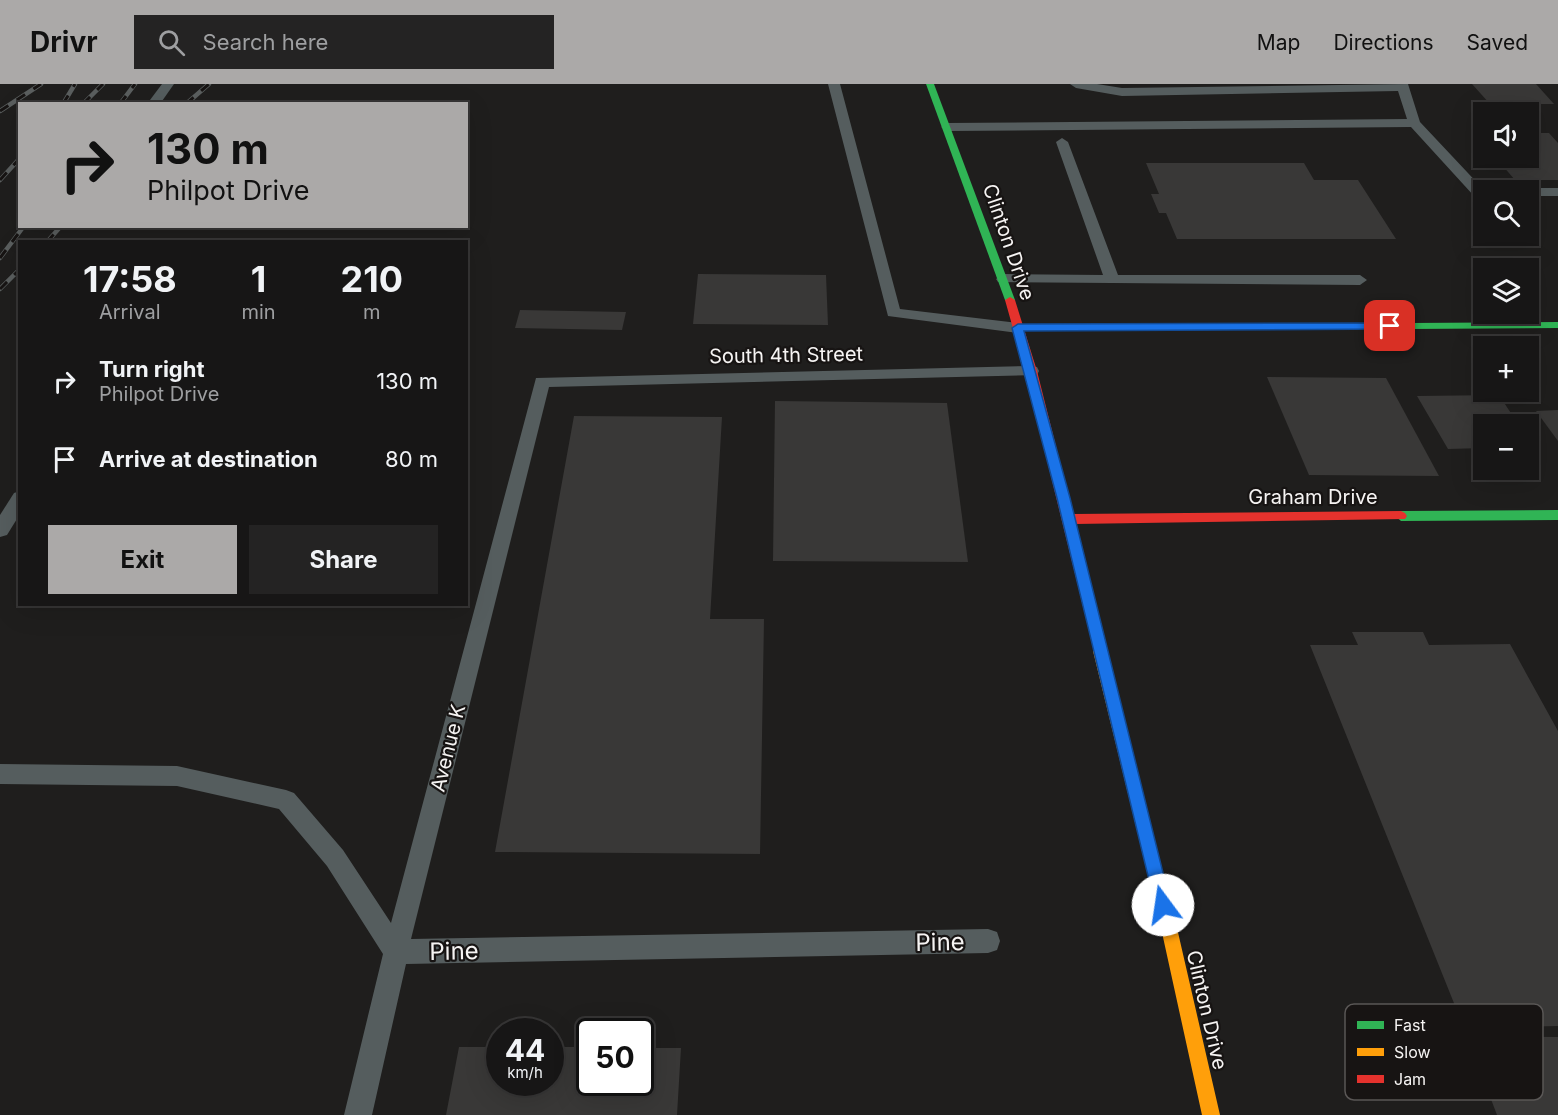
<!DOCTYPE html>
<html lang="en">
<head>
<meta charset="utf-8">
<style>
  :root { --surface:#171616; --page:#242323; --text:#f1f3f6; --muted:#9e9fa1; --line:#363535; --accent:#aba9a8 }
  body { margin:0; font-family:Inter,sans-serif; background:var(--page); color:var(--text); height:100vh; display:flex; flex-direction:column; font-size:22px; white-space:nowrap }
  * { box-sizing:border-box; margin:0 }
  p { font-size:20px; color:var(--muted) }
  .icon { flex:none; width:33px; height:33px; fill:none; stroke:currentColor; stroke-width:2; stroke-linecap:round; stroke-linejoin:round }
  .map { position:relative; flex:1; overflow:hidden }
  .sheet { position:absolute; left:18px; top:156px; width:450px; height:366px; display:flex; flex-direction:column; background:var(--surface); border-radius:0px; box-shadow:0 6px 24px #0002,0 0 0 2px var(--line) }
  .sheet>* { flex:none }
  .hud { position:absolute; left:18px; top:18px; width:450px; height:126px; border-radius:0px; box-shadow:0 6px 24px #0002,0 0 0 2px var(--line); background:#aba9a8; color:#111; overflow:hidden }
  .fabs { position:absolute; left:1473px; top:18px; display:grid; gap:12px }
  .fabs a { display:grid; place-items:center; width:66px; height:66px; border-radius:0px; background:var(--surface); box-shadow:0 6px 24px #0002,0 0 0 2px var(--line); font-size:30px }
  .speed { position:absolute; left:486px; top:934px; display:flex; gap:12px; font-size:30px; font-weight:700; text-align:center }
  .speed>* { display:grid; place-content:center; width:78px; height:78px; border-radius:50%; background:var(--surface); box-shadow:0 6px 24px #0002,0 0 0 2px var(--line); line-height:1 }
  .speed small { font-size:15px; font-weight:400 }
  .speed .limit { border:3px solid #111; border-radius:9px; background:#fff; color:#111 }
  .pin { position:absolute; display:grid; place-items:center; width:51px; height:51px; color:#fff; margin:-26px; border-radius:12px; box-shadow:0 3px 9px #0006 }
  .me { position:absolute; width:66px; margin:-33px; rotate:346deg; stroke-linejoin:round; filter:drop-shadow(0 0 4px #0008) }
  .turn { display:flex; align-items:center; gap:21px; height:126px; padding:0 30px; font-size:27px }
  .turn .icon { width:78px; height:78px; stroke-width:2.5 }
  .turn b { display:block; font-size:42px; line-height:51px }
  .eta { display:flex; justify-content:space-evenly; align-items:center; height:102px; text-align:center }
  .eta b { font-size:36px; font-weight:700; line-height:42px }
  .cta { display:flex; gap:12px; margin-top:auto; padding:12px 30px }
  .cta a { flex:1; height:69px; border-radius:0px; background:var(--accent); color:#111; font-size:24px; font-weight:700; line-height:69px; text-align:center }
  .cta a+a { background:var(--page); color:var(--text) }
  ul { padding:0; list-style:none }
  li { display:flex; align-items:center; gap:18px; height:78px; padding:0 30px }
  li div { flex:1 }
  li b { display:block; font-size:22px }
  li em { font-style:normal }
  header { display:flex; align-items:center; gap:36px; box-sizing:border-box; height:84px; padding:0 30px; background:var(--accent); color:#111 }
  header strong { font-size:28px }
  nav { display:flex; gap:33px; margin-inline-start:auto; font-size:21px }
  .search { width:420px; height:54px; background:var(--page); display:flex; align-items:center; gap:15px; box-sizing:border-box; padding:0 21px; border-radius:0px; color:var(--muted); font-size:22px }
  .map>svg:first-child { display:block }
  .building { fill:#393837 }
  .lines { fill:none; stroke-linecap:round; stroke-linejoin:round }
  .lane { fill:#555d5e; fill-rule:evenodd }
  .fast { fill:#30b455; fill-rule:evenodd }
  .slow { fill:#ff9f0a; fill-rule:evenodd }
  .jam { fill:#e5322d; fill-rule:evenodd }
  .rail-casing { stroke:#5b5f5f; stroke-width:4.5 }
  .rail { stroke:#171413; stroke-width:3; stroke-dasharray:10; stroke-linecap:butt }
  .route { fill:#1a73e8; stroke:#114b97; stroke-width:1.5 }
  .labels { text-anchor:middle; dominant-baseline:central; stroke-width:4.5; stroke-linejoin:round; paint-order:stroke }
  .street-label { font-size:20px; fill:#f6f4f3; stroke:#171413 }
  .near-street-label { font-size:24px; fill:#f6f4f3; stroke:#171413 }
  .key { fill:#171413; stroke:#5a5756; stroke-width:1.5 }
  .key-label { font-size:16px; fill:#f6f4f3 }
</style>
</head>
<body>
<header>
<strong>Drivr</strong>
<div class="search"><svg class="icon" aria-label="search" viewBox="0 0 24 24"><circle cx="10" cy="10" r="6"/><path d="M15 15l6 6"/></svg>Search here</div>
<nav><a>Map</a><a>Directions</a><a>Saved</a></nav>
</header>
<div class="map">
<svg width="1558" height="1031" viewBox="0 0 1558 1031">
  <rect width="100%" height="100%" fill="#1f1e1d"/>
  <g class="building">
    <path d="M1472,0h64l18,20h-64z"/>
    <path d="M1528,49h21l9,10v37h-43l-19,-22h32z"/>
    <path d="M1146,79h158l10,17h44l38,59h-219l-11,-26h-7l-8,-19h8z"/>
    <path d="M698,190l128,1 2,50 -135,-1z"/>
    <path d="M520,226l106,2 -4,18 -107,-2z"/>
    <path d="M1267,293l119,1 53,98 -130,-1z"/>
    <path d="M1499,311l19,29h-34v24l-36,1 -31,-53z"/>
    <path d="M775,317l172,2 21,159 -195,-1z"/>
    <path d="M1558,326v31l-22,-30z"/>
    <path d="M574,332l148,1 -12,202h54l-4,235 -265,-2z"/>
    <path d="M1528,356l13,19h-13z"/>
    <path d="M1352,548h71l6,13 81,-1 48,87v295l-94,2 -154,-383h48z"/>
    <path d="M1467,952l91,1v78h-61z"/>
    <path d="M459,963h41v36h50v-36h40v36h50v-35h41l-4,67h-231z"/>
  </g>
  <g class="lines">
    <g class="lane">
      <path d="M162,0h12l-14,20h-13z"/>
      <path d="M828,0h12l60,225 118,14 5,1 3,4 -3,4 -5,1 -130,-17z"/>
      <path d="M1070,0h27l25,4 286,-4 12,38 63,67 6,1h-5v7l-10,-1 -63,-69 -464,4 -6,-4 6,-4 460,-4 -9,-28 -276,5 -46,-8z"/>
      <path d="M1062,54l6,4 50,133h242l7,5 -7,5 -362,-3 -2,-3 7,-5 100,1 -47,-133z"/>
      <path d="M1528,104h30v8h-30v-6h-6z"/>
      <path d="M1031,282l6,1 2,4 -2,4 -488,12 -138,552 577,-10 9,3 3,9 -3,9 -9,3 -582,11 -34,151h-28l39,-161 -56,-88 -48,-57 -102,-23 -177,-2v-20l177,2 109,24 8,3 49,57 48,73 145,-545z"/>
      <path d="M20,407v23l-13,21 -7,2v-22l14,-22z"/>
    </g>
    <g class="fast">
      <path d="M926,0h8l81,216 -1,2 -4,1 -5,-3z"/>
      <path d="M1558,238v6l-148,1 -5,-3 5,-3z"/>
      <path d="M1558,426v10l-157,1 -6,-5 6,-5z"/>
    </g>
    <g class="slow">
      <path d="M1410,239l4,1v4l-396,3 -5,-3 5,-3z"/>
      <path d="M1100,561l5,2 2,4 70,277 43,187h-18l-41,-187 -68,-277 2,-4z"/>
    </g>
    <path class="jam" d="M1010,213l5,3 22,71 36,143 328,-3 4,2 2,3 -2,3 -330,5 32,127 -2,4 -5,2 -5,-2 -70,-284 -20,-71z"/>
    <defs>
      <g id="rail">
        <path d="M63,20l12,-20"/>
        <path d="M83,20l20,-20"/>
        <path d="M120,20l15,-20"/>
        <path d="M186,20l23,-20"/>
        <path d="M0,27l41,-27"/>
        <path d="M0,96l20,-22"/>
        <path d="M47,158l14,-16"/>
        <path d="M0,174l24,-32"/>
        <path d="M0,205l20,-20"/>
      </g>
    </defs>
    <use href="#rail" class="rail-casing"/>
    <use href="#rail" class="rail"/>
  </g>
  <path class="route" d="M1390,239l4,1v5l-370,2 46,167 101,407 -2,6 -6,3 -6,-3 -2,-6 -98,-407 -45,-170 6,-4z"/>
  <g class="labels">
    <g class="street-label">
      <text transform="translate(1009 158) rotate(71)">Clinton Drive</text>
      <text transform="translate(786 271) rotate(-1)">South 4th Street</text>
      <text x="1313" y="413">Graham Drive</text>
      <text transform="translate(448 664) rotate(-76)">Avenue K</text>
      <text transform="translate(1207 926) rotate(77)">Clinton Drive</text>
    </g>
    <g class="near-street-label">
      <text transform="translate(940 858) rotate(-1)">Pine</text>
      <text transform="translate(454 867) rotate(-1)">Pine</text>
    </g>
  </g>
  <rect x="1345" y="920" width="198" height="96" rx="9" class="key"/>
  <rect x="1357" y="937" width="27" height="8" fill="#30b455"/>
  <rect x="1357" y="964" width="27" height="8" fill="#ff9f0a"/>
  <rect x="1357" y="991" width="27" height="8" fill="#e5322d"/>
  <g class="key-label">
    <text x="1394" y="947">Fast</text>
    <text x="1394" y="974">Slow</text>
    <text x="1394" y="1001">Jam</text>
  </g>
</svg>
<div class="fabs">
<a><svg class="icon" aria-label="sound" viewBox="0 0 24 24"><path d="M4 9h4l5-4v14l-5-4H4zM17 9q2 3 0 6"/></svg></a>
<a><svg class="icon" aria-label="search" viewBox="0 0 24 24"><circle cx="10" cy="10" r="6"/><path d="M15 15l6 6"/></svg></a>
<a><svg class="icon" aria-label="layers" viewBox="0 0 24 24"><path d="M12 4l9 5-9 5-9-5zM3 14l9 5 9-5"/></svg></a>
<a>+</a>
<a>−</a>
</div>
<div class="speed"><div>44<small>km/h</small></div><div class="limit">50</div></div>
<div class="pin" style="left:1390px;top:242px;background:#d93025"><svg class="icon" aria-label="arrive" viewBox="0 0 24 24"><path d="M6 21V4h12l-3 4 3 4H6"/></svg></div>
<svg class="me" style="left:1163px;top:821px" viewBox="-20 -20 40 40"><circle r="19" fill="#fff"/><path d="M0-13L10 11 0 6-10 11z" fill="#1a73e8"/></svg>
<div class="hud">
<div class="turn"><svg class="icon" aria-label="right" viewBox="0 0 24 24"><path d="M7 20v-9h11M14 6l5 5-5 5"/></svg><div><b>130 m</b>Philpot Drive</div></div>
</div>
<section class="sheet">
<div class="eta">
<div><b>17:58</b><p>Arrival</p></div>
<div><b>1</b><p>min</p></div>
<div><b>210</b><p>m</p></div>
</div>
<ul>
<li><svg class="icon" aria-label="right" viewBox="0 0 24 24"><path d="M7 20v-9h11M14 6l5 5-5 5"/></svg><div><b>Turn right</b><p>Philpot Drive</p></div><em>130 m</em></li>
<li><svg class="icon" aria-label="arrive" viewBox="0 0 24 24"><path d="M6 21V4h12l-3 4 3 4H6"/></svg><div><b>Arrive at destination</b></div><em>80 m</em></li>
</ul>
<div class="cta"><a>Exit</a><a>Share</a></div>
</section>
</div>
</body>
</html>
